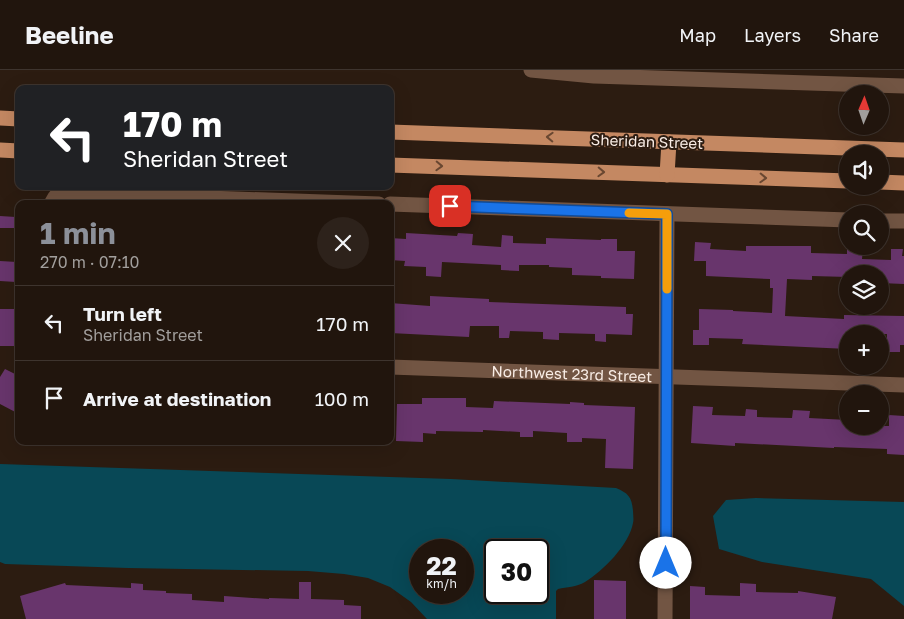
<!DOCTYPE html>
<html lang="en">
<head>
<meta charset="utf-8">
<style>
  :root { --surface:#21150d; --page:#2d221b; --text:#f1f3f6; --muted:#a29f9d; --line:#3e342e; --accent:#8c9099 }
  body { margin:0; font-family:"Golos Text",sans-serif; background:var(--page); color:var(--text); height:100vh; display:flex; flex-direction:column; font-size:19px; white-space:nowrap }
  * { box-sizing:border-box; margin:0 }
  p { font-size:16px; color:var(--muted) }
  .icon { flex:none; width:28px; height:28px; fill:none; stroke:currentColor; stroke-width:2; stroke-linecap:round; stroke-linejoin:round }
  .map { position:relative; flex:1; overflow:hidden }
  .side { position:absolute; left:15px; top:130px; width:379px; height:245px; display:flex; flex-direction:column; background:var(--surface); border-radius:10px; box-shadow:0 5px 20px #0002,0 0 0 1px var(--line) }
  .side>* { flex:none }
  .banner { position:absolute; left:15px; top:15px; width:379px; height:105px; border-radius:10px; box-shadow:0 5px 20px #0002,0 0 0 1px var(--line); background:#202124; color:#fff; overflow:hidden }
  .needle { width:32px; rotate:2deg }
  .tools { position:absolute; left:839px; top:15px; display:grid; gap:10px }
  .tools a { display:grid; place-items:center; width:50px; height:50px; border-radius:50%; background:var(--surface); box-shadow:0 5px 20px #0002,0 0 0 1px var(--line); font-size:25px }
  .speed { position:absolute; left:409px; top:469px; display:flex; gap:10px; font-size:25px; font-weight:700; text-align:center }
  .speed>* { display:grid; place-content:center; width:65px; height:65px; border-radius:50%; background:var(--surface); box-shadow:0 5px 20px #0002,0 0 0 1px var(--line); line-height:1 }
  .speed small { font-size:12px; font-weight:400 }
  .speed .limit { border:2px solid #111; border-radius:8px; background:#fff; color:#111 }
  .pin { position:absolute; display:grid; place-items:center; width:42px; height:42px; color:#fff; margin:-21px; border-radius:10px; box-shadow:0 2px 8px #0006 }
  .me { position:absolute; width:55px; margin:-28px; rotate:0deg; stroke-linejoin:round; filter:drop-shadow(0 0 4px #0008) }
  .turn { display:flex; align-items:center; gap:18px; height:105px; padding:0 25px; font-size:22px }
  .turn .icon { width:65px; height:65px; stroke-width:2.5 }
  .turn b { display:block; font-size:35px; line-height:42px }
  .round { display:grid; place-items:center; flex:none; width:52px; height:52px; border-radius:26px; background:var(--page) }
  .head { display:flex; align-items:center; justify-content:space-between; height:85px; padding:0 25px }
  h1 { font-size:30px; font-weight:700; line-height:38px; color:var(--accent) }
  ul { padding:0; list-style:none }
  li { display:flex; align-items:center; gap:15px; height:75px; padding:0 25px; border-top:1px solid var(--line) }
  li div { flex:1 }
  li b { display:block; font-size:19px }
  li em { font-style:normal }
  header { display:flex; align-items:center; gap:30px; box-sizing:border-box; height:70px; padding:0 25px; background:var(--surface); border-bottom:1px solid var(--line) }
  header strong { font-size:24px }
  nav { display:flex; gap:28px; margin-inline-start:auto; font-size:18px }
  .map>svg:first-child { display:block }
  .water { fill:#084856; fill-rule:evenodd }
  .building { fill:#68356c }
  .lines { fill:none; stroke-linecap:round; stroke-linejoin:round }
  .minor { stroke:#725543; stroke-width:15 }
  .major { stroke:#c48862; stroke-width:15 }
  .oneway { stroke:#694731 }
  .route-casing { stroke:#114b97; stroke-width:12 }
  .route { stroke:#1a73e8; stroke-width:9 }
  .slow { stroke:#f59e0b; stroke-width:9 }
  .labels { text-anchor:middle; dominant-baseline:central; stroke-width:4; stroke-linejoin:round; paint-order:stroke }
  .street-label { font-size:15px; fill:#f9ede6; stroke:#2c1c11 }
</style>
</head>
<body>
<header>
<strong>Beeline</strong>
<nav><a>Map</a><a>Layers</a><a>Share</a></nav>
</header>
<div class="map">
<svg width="904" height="549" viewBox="0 0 904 549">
  <rect width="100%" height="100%" fill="#2c1c11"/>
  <g class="water">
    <path d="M0,394l451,15 165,9c12,5 16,9 17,23 0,4 1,8 0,12 -4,22 -30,48 -48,59 -9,5 -18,5 -27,7l-2,2v28h-129l-16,-17 -21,-15 -22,-9 -24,-4 -36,-3 -180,-3 -123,-4 -5,-2zM420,480h42v42h-42zM495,480h43v42h-43z"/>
    <path d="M756,428l148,4v104l-33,-27 -109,-17 -43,-13 -6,-33 13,-16z"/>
  </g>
  <g class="building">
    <path d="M0,146l16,1v11h-16z"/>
    <path d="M406,163l51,3 1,-3 15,1 -1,11 29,2 1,-12 11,1v7l33,1v-6l55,2v-1h16v12h18l-1,28 -33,-1v-2l-29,-1v-7l-23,-1v-2h-30v6l-18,-1v-5l-59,-3 -1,15 -15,-1v-9l-22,-1 1,-5 -15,-1v-22l16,1z"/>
    <path d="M695,172l16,1 -1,6 36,2v-5h65v7l36,1v-7l16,1 -1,11 29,1v-11h12l-1,7h2v28l-24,-1v-9h-32v3l-36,-1v4l-25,-1 -2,37 59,3v-4l60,1v29h-4v7h-13v-18h-39v15l-106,-5 1,-5 -34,-1v7h-16v-15h6v-21l34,1v1l39,2 1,-25h-3v-9l-64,-3v-15h-12z"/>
    <path d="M0,191l17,1 -1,20 -16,-1z"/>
    <path d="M430,226l59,3v3l137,5v7h7l-1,21 -26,-1v8l-11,-1v-7l-36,-1v7l-16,-1v-7l-33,-1 -1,7h-10v-12h-29l-1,11 -79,-4v-30l40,3z"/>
    <path d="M0,239h16l-1,37h-15z"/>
    <path d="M5,299l14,7v38l-19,-10v-27z"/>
    <path d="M422,328h44v9l27,1 1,-7 76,3v-2l14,1v2l51,2 -2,62 -28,-1 1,-29 -24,-1v4h-15v-9l-34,-2v6h-13v-5l-37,-2v2l-47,-1v3l-13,-1v9l-27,-1 1,-37h25z"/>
    <path d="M693,336l20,1 -1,8 33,1 1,-7 11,1v7l35,1 1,-8 17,1 -1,7 39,2v6h41v-11l15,1v39l-17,-1v-5l-53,-2v1l-99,-5v3l-44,-3z"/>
    <path d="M594,510l32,1v38h-32z"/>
    <path d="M299,512h12v17l33,1v5l17,1v13h-335l-6,-23 45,-13 1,2 65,3v-5l12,1v6l23,1v2l26,1v6l32,2v-6l45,3v-1l30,1z"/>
    <path d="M740,513l16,1v8l42,1v-2l38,6 -4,22h-142v-33l15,1v8l35,1z"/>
  </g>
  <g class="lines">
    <g class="minor">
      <path d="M531,0l63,6 310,10"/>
      <path d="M51,134l4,-7 13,-4 311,11"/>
      <path d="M390,134l458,16"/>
      <path d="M880,151h24"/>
      <path id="s1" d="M390,297l514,18"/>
      <path d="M665,549l2,-405"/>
    </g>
    <g class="major">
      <path d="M0,48l19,1"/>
      <path d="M390,62l514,18"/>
      <path d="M0,80l19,1"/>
      <path d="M390,95l458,16"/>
      <path d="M667,105l2,-33"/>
      <path d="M880,112l24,1"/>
    </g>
  </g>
  <defs><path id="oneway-chevron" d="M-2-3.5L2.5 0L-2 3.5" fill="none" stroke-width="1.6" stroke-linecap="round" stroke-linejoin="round" transform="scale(1.25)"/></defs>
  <g class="oneway">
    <use href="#oneway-chevron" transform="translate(550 67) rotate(-178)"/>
    <use href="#oneway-chevron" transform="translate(439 96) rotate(2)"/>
    <use href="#oneway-chevron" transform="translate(601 102) rotate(2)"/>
    <use href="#oneway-chevron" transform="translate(763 108) rotate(2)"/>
  </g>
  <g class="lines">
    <defs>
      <path id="route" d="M450,136l217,8 -1,349"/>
    </defs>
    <use href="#route" class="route-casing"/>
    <use href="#route" class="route"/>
    <path class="slow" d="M629,143l38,1v75"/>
  </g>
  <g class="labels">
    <g class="street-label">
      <text transform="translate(647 71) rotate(2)">Sheridan Street</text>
      <text stroke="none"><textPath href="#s1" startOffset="182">Northwest 23rd Street</textPath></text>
    </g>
  </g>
</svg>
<div class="tools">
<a><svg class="needle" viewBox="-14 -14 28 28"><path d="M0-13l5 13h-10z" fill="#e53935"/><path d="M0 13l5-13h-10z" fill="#a29f9d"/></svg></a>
<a><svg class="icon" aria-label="sound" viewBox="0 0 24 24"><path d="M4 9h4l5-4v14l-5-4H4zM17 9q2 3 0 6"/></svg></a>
<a><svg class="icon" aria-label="search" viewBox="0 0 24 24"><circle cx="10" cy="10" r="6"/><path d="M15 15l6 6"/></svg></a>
<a><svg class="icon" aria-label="layers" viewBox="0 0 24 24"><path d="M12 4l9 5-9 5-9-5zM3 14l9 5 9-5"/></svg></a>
<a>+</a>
<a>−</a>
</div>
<div class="speed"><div>22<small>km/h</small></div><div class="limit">30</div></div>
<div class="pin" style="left:450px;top:136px;background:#d93025"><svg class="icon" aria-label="arrive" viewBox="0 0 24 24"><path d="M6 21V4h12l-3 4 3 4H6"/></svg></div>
<svg class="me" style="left:666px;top:493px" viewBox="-20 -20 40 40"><circle r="19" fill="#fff"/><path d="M0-13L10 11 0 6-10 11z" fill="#1a73e8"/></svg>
<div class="banner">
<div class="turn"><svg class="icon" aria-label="left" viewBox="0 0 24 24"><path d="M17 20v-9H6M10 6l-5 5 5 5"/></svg><div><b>170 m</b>Sheridan Street</div></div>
</div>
<section class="side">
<div class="head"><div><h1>1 min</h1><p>270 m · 07:10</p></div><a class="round"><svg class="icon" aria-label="close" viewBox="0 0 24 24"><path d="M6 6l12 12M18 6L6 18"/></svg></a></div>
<ul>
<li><svg class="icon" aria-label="left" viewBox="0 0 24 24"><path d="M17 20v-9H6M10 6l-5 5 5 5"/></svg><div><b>Turn left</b><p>Sheridan Street</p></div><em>170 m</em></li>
<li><svg class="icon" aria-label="arrive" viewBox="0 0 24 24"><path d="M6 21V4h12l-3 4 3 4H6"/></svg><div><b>Arrive at destination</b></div><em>100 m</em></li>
</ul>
</section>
</div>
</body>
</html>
